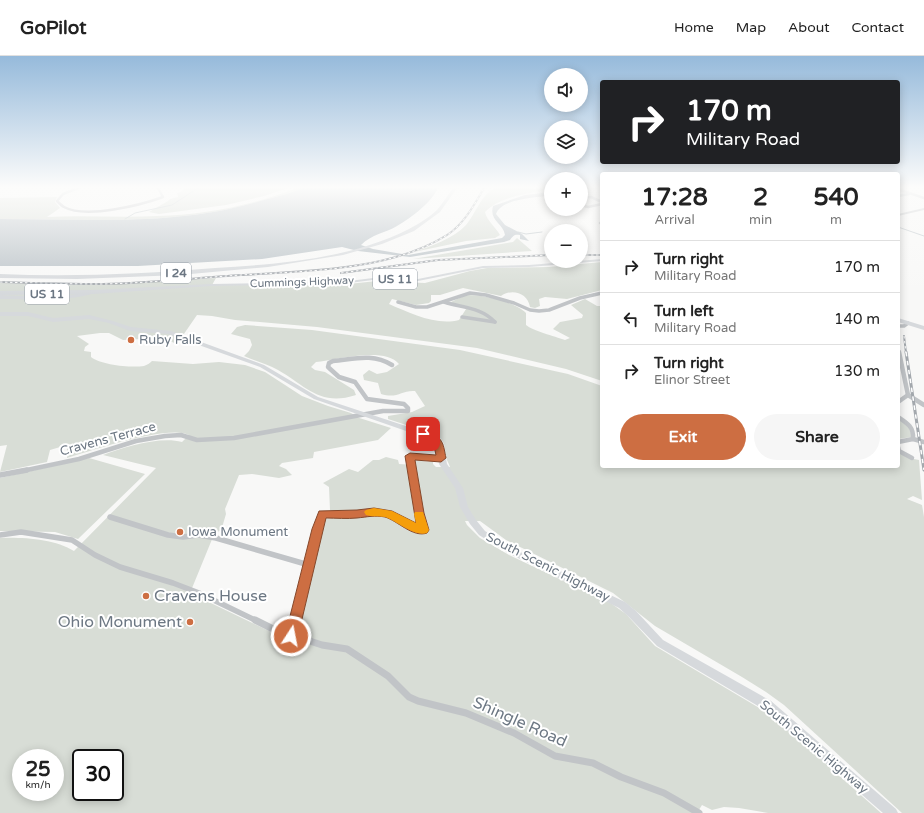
<!DOCTYPE html>
<html lang="en">
<head>
<meta charset="utf-8">
<style>
  :root { --surface:#fff; --page:#f6f6f6; --text:#222; --muted:#767676; --line:#e0e0e0; --accent:#cd6e42 }
  body { margin:0; font-family:"Varela Round",sans-serif; background:var(--page); color:var(--text); height:100vh; display:flex; flex-direction:column; font-size:15px; white-space:nowrap }
  * { box-sizing:border-box; margin:0 }
  p { font-size:13px; color:var(--muted) }
  .icon { flex:none; width:22px; height:22px; fill:none; stroke:currentColor; stroke-width:2; stroke-linecap:round; stroke-linejoin:round }
  .map { position:relative; flex:1; overflow:hidden }
  .panel { position:absolute; left:600px; top:116px; width:300px; height:296px; display:flex; flex-direction:column; background:var(--surface); border-radius:4px; box-shadow:0 2px 10px #0003 }
  .panel>* { flex:none }
  .guide { position:absolute; left:600px; top:24px; width:300px; height:84px; border-radius:4px; box-shadow:0 2px 10px #0003; background:#202124; color:#fff; overflow:hidden }
  .fabs { position:absolute; left:544px; top:12px; display:grid; gap:8px }
  .fabs a { display:grid; place-items:center; width:44px; height:44px; border-radius:50%; background:var(--surface); box-shadow:0 2px 10px #0003; font-size:20px }
  .speed { position:absolute; left:12px; top:693px; display:flex; gap:8px; font-size:20px; font-weight:700; text-align:center }
  .speed>* { display:grid; place-content:center; width:52px; height:52px; border-radius:50%; background:var(--surface); box-shadow:0 2px 10px #0003; line-height:1 }
  .speed small { font-size:10px; font-weight:400 }
  .speed .limit { border:2px solid #111; border-radius:6px; background:#fff; color:#111 }
  .pin { position:absolute; display:grid; place-items:center; width:34px; height:34px; color:#fff; margin:-17px; border-radius:8px; box-shadow:0 2px 6px #0006 }
  .me { position:absolute; width:44px; margin:-22px; rotate:11deg; stroke-linejoin:round; filter:drop-shadow(0 0 3px #0008) }
  .turn { display:flex; align-items:center; gap:14px; height:84px; padding:0 20px; font-size:18px }
  .turn .icon { width:52px; height:52px; stroke-width:2.5 }
  .turn b { display:block; font-size:28px; line-height:34px }
  .eta { display:flex; justify-content:space-evenly; align-items:center; height:68px; text-align:center }
  .eta b { font-size:24px; font-weight:800; line-height:28px }
  .primary-button { display:flex; gap:8px; margin-top:auto; padding:8px 20px }
  .primary-button a { flex:1; height:46px; border-radius:24px; background:var(--accent); color:#fff; font-size:16px; font-weight:800; line-height:46px; text-align:center }
  .primary-button a+a { background:var(--page); color:var(--text) }
  ul { padding:0; list-style:none }
  li { display:flex; align-items:center; gap:12px; height:52px; padding:0 20px; border-top:1px solid var(--line) }
  li div { flex:1 }
  li b { display:block; font-size:15px }
  li em { font-style:normal }
  header { display:flex; align-items:center; gap:24px; box-sizing:border-box; height:56px; padding:0 20px; background:var(--surface); border-bottom:1px solid var(--line) }
  header strong { font-size:19px }
  nav { display:flex; gap:22px; margin-inline-start:auto; font-size:14px }
  .map>svg:first-child { display:block }
  .green { fill:#d8ddd6; fill-rule:evenodd }
  .water { fill:#bbc3c8 }
  .lines { fill:none; stroke-linecap:round; stroke-linejoin:round }
  .stream { stroke:#bbc3c8; stroke-width:1 }
  .minor-far4 { stroke:#c1c4c7; stroke-width:2.5 }
  .minor-far3 { stroke:#c1c4c7; stroke-width:3.5 }
  .minor-far2 { stroke:#c1c4c7; stroke-width:4.5 }
  .minor-far1 { stroke:#c1c4c7; stroke-width:5.5 }
  .minor { stroke:#c1c4c7; stroke-width:7 }
  .tertiary { fill:#c1c4c7; fill-rule:evenodd }
  .secondary { fill:#d6d9dc; fill-rule:evenodd }
  .primary { fill:#d6d9dc; fill-rule:evenodd }
  .motorway { fill:#d6d9dc; fill-rule:evenodd }
  .rail-far1-casing { stroke:#a3a8ad; stroke-width:2 }
  .rail-casing { stroke:#a3a8ad; stroke-width:3 }
  .rail-far1 { stroke:#fff; stroke-width:1; stroke-dasharray:2.5; stroke-linecap:butt }
  .rail { stroke:#fff; stroke-width:1.5; stroke-dasharray:4.5; stroke-linecap:butt }
  .route { fill:#cd6e42; stroke:#85482b }
  .slow { fill:#f59e0b }
  .poi-dot { fill:#cd6e42; stroke:#fff; stroke-width:1.5 }
  .labels { text-anchor:middle; dominant-baseline:central; stroke-width:4; stroke-linejoin:round; paint-order:stroke }
  .far-street-label { font-size:11px; fill:#6c7783; stroke:#fff }
  .shield { fill:#fff; stroke:#98a0a8; stroke-width:1 }
  .shield-label { font-size:12px; font-weight:bold; fill:#6c7783 }
  .poi-label { font-size:13px; fill:#6c7783; stroke:#fff; text-anchor:start }
  .street-label { font-size:13px; fill:#6c7783; stroke:#fff }
  .near-poi-label { font-size:16px; fill:#6c7783; stroke:#fff; text-anchor:start }
  .near-street-label { font-size:16px; fill:#6c7783; stroke:#fff }
</style>
</head>
<body>
<header>
<strong>GoPilot</strong>
<nav><a>Home</a><a>Map</a><a>About</a><a>Contact</a></nav>
</header>
<div class="map">
<svg width="924" height="757" viewBox="0 0 924 757">
  <rect width="100%" height="100%" fill="#f8f8f7"/>
  <g class="green">
    <path d="M184,132h104l-24,8 -38,9 -67,9 -10,-2 19,-11 2,-2 8,-2 -1,-4 6,-2z"/>
    <path d="M297,132h5c-15,7 -32,10 -49,15 -81,23 -169,16 -253,16v-21l57,-1 -2,5 5,6 -13,9c37,-2 73,1 110,-1 47,-1 96,-11 140,-28z"/>
    <path d="M495,132l56,1c-22,5 -49,6 -66,23 2,9 10,14 15,23l-5,3 -29,3 -52,11c17,-6 39,-13 52,-27 10,-12 15,-30 29,-37z"/>
    <path d="M517,182l15,13 -119,8 100,-17z"/>
    <path d="M602,206v28l-35,9 -22,-2 -6,2 1,7 -5,2 -5,-1c-2,-14 -18,-19 -29,-11l-38,-8 -23,7h-9v6l-2,2 -13,2 -24,-6 -3,5c21,9 47,22 70,16l9,-14 -12,-1 -5,-3c6,-3 12,-6 18,-7 15,0 47,7 57,18v12c7,6 28,11 39,15l5,-2 -17,-9 7,-7 22,-4 1,-3 -12,-10 14,-6 12,7h5v75l-36,-12 -89,-21 -160,-21 -82,-7 -23,-4 -15,-1 -20,29 -15,-6 -39,2 -14,-7h-9l-23,3 12,8 -4,3 -1,4 7,1v5c10,8 40,11 53,9 3,-1 6,-3 8,-5l41,3 26,-2 26,3 20,7 37,24 26,10 23,7 3,2 -1,1 38,12 -13,12 -64,12 -1,6 -31,5 -3,3 7,3 6,6 -13,3 -27,-4 -13,1 -14,34 1,5 -5,17 -6,1 -25,61 112,54 4,-15 -6,-4 25,-109 7,-1 2,-7 -4,-1 -1,-23 -6,-4 26,-14 9,3 15,-12h6l7,-3 12,3 1,4 16,1v-5l18,2v2l3,3h14c-1,-3 -2,-5 -4,-9 -4,-11 3,-12 -9,-23l-49,-16v-3l24,-4 13,-6 -10,-15c-14,-1 -17,8 -34,3l-3,-11 -14,-3 -1,-5 6,-5 8,4 10,-2 12,-8c-14,-18 -64,-4 -83,-2l-5,5 4,3 10,2 29,18 2,5c-36,12 -50,-9 -78,-25 -11,-6 -23,-9 -34,-14l5,-5 3,-6 -2,-6 -19,-5 6,-7 8,-2 67,5 148,20 108,24 34,12v80h296v-14l11,6 10,2 3,40 -9,-4 -6,3 15,6 2,12v296h-22l-118,-108 -18,-13 -24,-15 -87,-51 -42,-33 -107,-53 -26,-19h-15l2,4 13,13 29,17 103,49 14,10 29,32 106,63 20,15 100,89h-113l-29,-5 -15,-1 -12,3 -10,-5 -5,8h-697v-275c22,-1 55,1 74,13l82,-83 -53,-13c21,-8 57,-19 79,-13l7,-7c-19,-11 -100,16 -122,23v-13l-17,5 -3,12 -47,10 7,-27 -7,1v-163l98,2 118,-7 -4,7h127l38,-4 48,2 45,-12 17,-3 62,-1zM21,702h34v34h-34zM81,702h34v34h-34z"/>
    <path d="M898,363c8,5 12,8 14,18l-14,2z"/>
    <path d="M89,402l56,16 -67,65 -23,-7 -55,-1v-53z"/>
  </g>
  <path class="water" d="M302,132h136c-7,15 -26,29 -41,38 -12,7 -25,8 -36,19l12,4 35,6 94,-17 3,-3c-2,-12 -16,-14 -12,-29l32,-11 26,-3v3c-14,3 -50,3 -55,19l9,11 17,9 7,7 -9,-2v-4c-6,-1 -7,1 -10,5l-6,2 -94,15 -52,-6 -16,-4 -80,12 -124,7h-138v-47c84,0 172,7 253,-16 17,-5 34,-8 49,-15z"/>
  <g class="lines">
    <g class="stream">
      <path d="M125,163l10,-6 37,-8 26,-17"/>
      <path d="M898,171l26,9"/>
      <path d="M518,176l8,2 16,-2"/>
    </g>
    <g class="minor-far4">
      <path d="M78,132l-15,6 -6,7c2,2 5,5 7,6 22,12 77,-2 99,-10l-5,-9"/>
      <path d="M898,133l26,9"/>
      <path d="M898,140l11,-2"/>
      <path d="M581,142l10,-1 11,5"/>
      <path d="M581,149l7,2 14,-3"/>
      <path d="M600,167l2,-1"/>
    </g>
    <g class="minor-far3">
      <path d="M398,246l18,5h11l43,-14 16,2 28,8 16,7 9,1 10,-1 31,-12 22,-5"/>
      <path d="M444,246c19,6 37,5 51,20"/>
      <path d="M462,261l33,5"/>
      <path d="M898,270h6l4,-3"/>
      <path d="M898,293l1,4"/>
    </g>
    <g class="minor-far2">
      <path d="M899,296l9,43 16,10"/>
      <path d="M898,346l10,-7"/>
      <path d="M898,361c9,6 16,10 15,22"/>
      <path d="M898,386l15,-3 11,3"/>
      <path d="M898,391l1,4 13,7"/>
      <path d="M22,415l57,-12 57,-18 29,-5 16,-1 16,5 37,-2 149,-27h25v-3l-4,-4 -37,-5 -12,-17 -16,-5 -11,-10 1,-4 4,-2c22,-2 39,-8 59,4"/>
      <path d="M412,415l-2,-15 31,2"/>
    </g>
    <g class="minor-far1">
      <path d="M0,419l27,-5"/>
      <path d="M110,461l58,18 15,2 15,-2 18,3 93,27"/>
      <path d="M0,479l21,-3 51,8 23,15 25,12 53,16 26,10 58,28"/>
      <path d="M295,565l27,-107h35l17,-3 15,3 20,11 14,5 -11,-60"/>
    </g>
    <g class="minor">
      <path d="M255,564l18,9 49,16 25,4 41,27 21,21 9,4 48,12 48,20 41,23 38,7 28,14 43,16 35,20"/>
      <path d="M291,580l4,-16"/>
    </g>
    <path class="tertiary" d="M924,152v2l-26,6v-2z"/>
    <g class="secondary">
      <path d="M93,234l3,2 -1,1c-27,9 -66,6 -95,6v-4c30,1 64,4 93,-5z"/>
      <path d="M0,256h28l25,6 36,-3 24,6 18,6 40,4 93,34 54,32 118,39 7,8 4,20 16,24 5,19 8,13 9,11 27,17 113,54 11,9 27,29 108,61 125,108 2,4h-15l-120,-104 -106,-63 -28,-29 -10,-9 -113,-56 -27,-17 -9,-11 -10,-17 -5,-19 -16,-24 -3,-19 -4,-5 -118,-41 -54,-32 -92,-33 -38,-3 -21,-8 -20,-4 -36,3 -25,-6h-28z"/>
      <path d="M898,262l26,8v4l-26,-8z"/>
    </g>
    <path class="primary" d="M602,203v2l-73,6 -46,1 -65,13 -45,-1 -32,4 -130,2 -118,8 -93,1v-4l93,-1 118,-6 130,-2 32,-4 45,1 65,-13 46,-1z"/>
    <path class="motorway" d="M453,132h4l-17,24 -26,19 -32,13 -39,11 -75,12 -88,8 -103,4 -77,-1v-4c72,3 143,0 215,-6 65,-4 135,-9 194,-39 9,-5 21,-12 28,-19 6,-7 11,-15 16,-22z"/>
    <defs>
      <g id="rail-far1">
        <path d="M581,199h21"/>
        <path d="M341,217l97,-13 113,-5"/>
        <path d="M0,226c34,1 68,2 103,2 46,-1 92,-6 138,-9 66,-4 148,-4 206,-40 17,-11 27,-30 37,-47"/>
        <path d="M904,280l2,17"/>
      </g>
      <path id="rail" d="M906,296l18,118"/>
    </defs>
    <use href="#rail-far1" class="rail-far1-casing"/>
    <use href="#rail" class="rail-casing"/>
    <use href="#rail-far1" class="rail-far1"/>
    <use href="#rail" class="rail"/>
  </g>
  <linearGradient id="sky" x2="0" y2="1"><stop stop-color="#96badb"/><stop offset="0.55" stop-color="#fcfcfb"/><stop offset="1" stop-color="#fcfcfb" stop-opacity="0"/></linearGradient>
  <rect width="924" height="238" fill="url(#sky)"/>
  <path class="route" d="M420,375c4,-1 6,0 10,2 14,6 13,11 16,25l-5,4 -26,-2 9,53 5,17 -2,3c-14,5 -29,-12 -42,-16 -10,-2 -18,0 -28,1 -10,1 -21,0 -31,0l-28,118 -2,4 -5,1 -4,-1 -2,-4 27,-107 7,-18 38,-1 17,-2 18,3 24,12 -11,-67 5,-3 26,2 -3,-13 -14,-8z"/>
  <path class="slow" d="M374,452l18,3 24,12 -2,-9 1,-2h8l6,18 -2,3c-13,4 -30,-12 -42,-16 -7,-1 -13,0 -19,-2l-2,-3 2,-2z"/>
  <g class="poi-dot">
    <circle cx="131" cy="284" r="4"/>
    <circle cx="180" cy="476" r="4"/>
    <circle cx="146" cy="540" r="4"/>
    <circle cx="190" cy="566" r="4"/>
  </g>
  <g class="labels">
    <g class="far-street-label">
      <text transform="translate(302 226) rotate(-2)">Cummings Highway</text>
    </g>
    <g class="shield">
      <rect x="161" y="207" width="30" height="20" rx="3"/>
      <rect x="373" y="213" width="44" height="20" rx="3"/>
      <rect x="25" y="228" width="44" height="20" rx="3"/>
    </g>
    <g class="shield-label">
      <text x="176" y="217">I 24</text>
      <text x="395" y="223">US 11</text>
      <text x="47" y="238">US 11</text>
    </g>
    <g class="poi-label">
      <text x="139" y="284">Ruby Falls</text>
      <text x="188" y="476">Iowa Monument</text>
    </g>
    <g class="street-label">
      <text transform="translate(108 383) rotate(-15)">Cravens Terrace</text>
      <text transform="translate(548 511) rotate(27)">South Scenic Highway</text>
      <text transform="translate(814 691) rotate(40)">South Scenic Highway</text>
    </g>
    <g class="near-poi-label">
      <text x="154" y="540">Cravens House</text>
      <text x="182" y="566" text-anchor="end">Ohio Monument</text>
    </g>
    <g class="near-street-label">
      <text transform="translate(520 666) rotate(24)">Shingle Road</text>
    </g>
  </g>
</svg>
<div class="fabs">
<a><svg class="icon" aria-label="sound" viewBox="0 0 24 24"><path d="M4 9h4l5-4v14l-5-4H4zM17 9q2 3 0 6"/></svg></a>
<a><svg class="icon" aria-label="layers" viewBox="0 0 24 24"><path d="M12 4l9 5-9 5-9-5zM3 14l9 5 9-5"/></svg></a>
<a>+</a>
<a>−</a>
</div>
<div class="speed"><div>25<small>km/h</small></div><div class="limit">30</div></div>
<div class="pin" style="left:423px;top:378px;background:#d93025"><svg class="icon" aria-label="arrive" viewBox="0 0 24 24"><path d="M6 21V4h12l-3 4 3 4H6"/></svg></div>
<svg class="me" style="left:291px;top:580px" viewBox="-20 -20 40 40"><circle r="17" fill="#cd6e42" stroke="#fff" stroke-width="3"/><path d="M0-11L8 9 0 5-8 9z" fill="#fff"/></svg>
<div class="guide">
<div class="turn"><svg class="icon" aria-label="right" viewBox="0 0 24 24"><path d="M7 20v-9h11M14 6l5 5-5 5"/></svg><div><b>170 m</b>Military Road</div></div>
</div>
<section class="panel">
<div class="eta">
<div><b>17:28</b><p>Arrival</p></div>
<div><b>2</b><p>min</p></div>
<div><b>540</b><p>m</p></div>
</div>
<ul>
<li><svg class="icon" aria-label="right" viewBox="0 0 24 24"><path d="M7 20v-9h11M14 6l5 5-5 5"/></svg><div><b>Turn right</b><p>Military Road</p></div><em>170 m</em></li>
<li><svg class="icon" aria-label="left" viewBox="0 0 24 24"><path d="M17 20v-9H6M10 6l-5 5 5 5"/></svg><div><b>Turn left</b><p>Military Road</p></div><em>140 m</em></li>
<li><svg class="icon" aria-label="right" viewBox="0 0 24 24"><path d="M7 20v-9h11M14 6l5 5-5 5"/></svg><div><b>Turn right</b><p>Elinor Street</p></div><em>130 m</em></li>
</ul>
<div class="primary-button"><a>Exit</a><a>Share</a></div>
</section>
</div>
</body>
</html>
